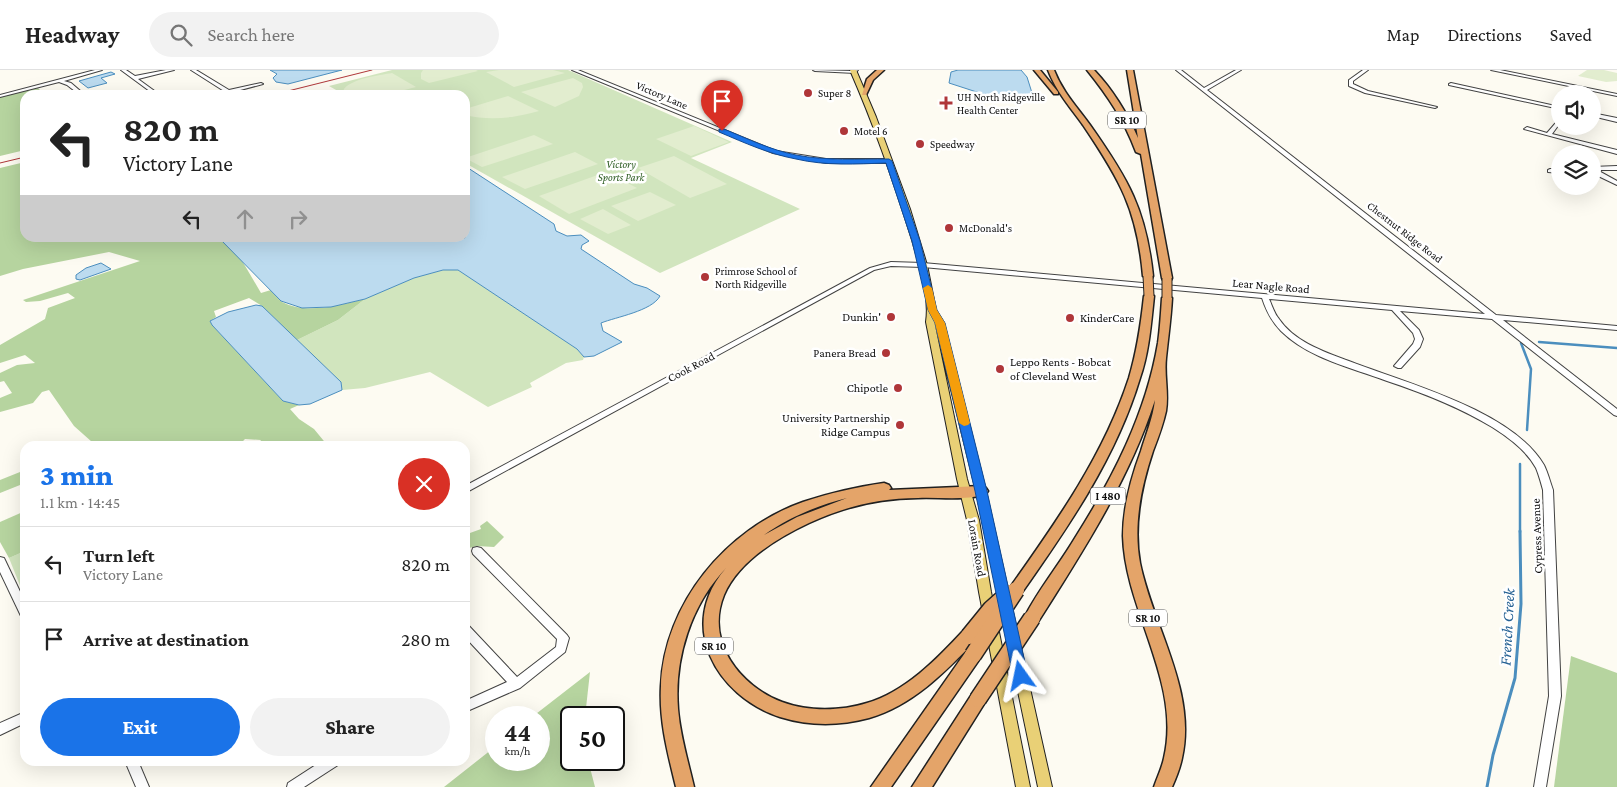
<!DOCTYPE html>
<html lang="en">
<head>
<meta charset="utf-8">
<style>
  :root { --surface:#fff; --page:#f2f2f2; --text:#222; --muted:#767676; --line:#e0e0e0; --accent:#1a73e8 }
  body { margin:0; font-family:"Crimson Pro",serif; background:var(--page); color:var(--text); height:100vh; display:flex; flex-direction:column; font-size:19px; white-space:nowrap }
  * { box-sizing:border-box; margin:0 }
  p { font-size:16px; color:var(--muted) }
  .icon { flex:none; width:28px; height:28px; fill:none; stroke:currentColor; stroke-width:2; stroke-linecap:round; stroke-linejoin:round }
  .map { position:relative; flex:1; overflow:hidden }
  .sheet { position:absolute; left:20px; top:371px; width:450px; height:325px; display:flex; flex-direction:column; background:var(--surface); border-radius:15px; box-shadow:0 5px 20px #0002 }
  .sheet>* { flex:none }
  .banner { position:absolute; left:20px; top:20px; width:450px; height:152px; border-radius:15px; box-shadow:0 5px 20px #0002; background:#fff; color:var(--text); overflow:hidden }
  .controls { position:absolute; left:1551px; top:15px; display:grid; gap:10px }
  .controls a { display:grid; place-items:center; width:50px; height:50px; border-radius:50%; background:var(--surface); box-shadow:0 5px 20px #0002; font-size:25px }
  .speed { position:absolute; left:485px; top:636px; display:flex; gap:10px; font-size:25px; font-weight:700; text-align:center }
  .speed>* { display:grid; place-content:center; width:65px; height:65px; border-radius:50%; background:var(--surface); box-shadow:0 5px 20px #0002; line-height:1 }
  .speed small { font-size:12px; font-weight:400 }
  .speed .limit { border:2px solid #111; border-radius:8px; background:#fff; color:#111 }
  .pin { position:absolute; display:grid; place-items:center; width:42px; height:42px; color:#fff; margin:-51px -21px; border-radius:50% 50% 50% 0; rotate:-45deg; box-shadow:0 0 5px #0007 }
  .pin .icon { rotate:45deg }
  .me { position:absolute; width:55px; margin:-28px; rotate:348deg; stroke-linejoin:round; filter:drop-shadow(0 0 4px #0008) }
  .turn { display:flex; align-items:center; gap:18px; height:105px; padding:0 20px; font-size:22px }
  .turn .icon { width:65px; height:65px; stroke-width:2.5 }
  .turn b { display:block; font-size:35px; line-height:42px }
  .lanes { display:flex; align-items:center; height:48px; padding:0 20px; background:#0003; justify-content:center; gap:25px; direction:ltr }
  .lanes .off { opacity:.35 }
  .round { display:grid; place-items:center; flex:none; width:52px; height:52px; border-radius:26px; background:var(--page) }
  .headline { display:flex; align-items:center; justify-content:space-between; height:85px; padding:0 20px }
  h1 { font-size:30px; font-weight:800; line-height:38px; color:var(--accent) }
  .action { display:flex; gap:10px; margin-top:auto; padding:10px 20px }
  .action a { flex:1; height:58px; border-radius:30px; background:var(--accent); color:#fff; font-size:20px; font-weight:800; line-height:58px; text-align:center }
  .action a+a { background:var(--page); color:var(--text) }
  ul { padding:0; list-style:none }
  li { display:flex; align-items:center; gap:15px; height:75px; padding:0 20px; border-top:1px solid var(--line) }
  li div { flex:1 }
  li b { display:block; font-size:19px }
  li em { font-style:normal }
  header { display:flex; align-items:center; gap:30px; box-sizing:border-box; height:70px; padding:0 25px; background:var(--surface); border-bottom:1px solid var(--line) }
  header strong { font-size:24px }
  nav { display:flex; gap:28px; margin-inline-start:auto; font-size:18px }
  .search { width:350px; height:45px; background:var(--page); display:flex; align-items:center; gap:12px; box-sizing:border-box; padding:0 18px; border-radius:28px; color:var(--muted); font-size:19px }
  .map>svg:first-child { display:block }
  .green { fill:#d1e5be }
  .forest { fill:#b6d49f }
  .pitch { fill:#e2edcf }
  .water { fill:#bcdbef; stroke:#4b8ebe }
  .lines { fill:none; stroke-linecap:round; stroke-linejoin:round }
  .stream-far1 { stroke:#4b8ebe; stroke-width:2.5 }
  .stream { stroke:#4b8ebe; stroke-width:3 }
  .minor-casing { stroke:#424242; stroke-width:2 }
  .major-casing { stroke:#202020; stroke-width:2 }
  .highway-casing { stroke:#202020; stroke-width:3 }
  .minor { fill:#fff; fill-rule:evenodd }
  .major { fill:#e9d076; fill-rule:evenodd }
  .highway { fill:#e4a469; fill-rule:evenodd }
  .rail { stroke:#af3639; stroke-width:1 }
  .highway-bridge-far1-casing { stroke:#202020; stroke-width:11; stroke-linecap:butt }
  .highway-bridge-casing { stroke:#202020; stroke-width:19; stroke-linecap:butt }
  .highway-bridge-far1 { stroke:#e4a469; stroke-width:9 }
  .highway-bridge { stroke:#e4a469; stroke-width:16 }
  .route { fill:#1a73e8; stroke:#114b97 }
  .slow { fill:#f59e0b }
  .poi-dot { fill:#af3639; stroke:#fff; stroke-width:2 }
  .labels { text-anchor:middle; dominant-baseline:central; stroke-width:5; stroke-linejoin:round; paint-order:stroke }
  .far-poi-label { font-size:11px; fill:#0f0f0f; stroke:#fff; text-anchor:start }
  .far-street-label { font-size:11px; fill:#0f0f0f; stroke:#fff }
  .shield { fill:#fff; stroke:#575757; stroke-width:1 }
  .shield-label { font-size:11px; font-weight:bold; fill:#0f0f0f }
  .far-park-label { font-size:11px; font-style:italic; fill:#305f26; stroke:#fff }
  .street-label { font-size:12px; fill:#0f0f0f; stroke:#fff }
  .poi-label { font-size:12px; fill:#0f0f0f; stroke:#fff; text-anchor:end }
  .near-water-label { font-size:16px; font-style:italic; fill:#256193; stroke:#fff }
</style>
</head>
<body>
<header>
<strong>Headway</strong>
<div class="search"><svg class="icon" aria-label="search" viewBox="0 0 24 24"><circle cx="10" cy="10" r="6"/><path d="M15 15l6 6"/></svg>Search here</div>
<nav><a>Map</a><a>Directions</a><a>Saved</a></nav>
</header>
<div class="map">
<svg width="1617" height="717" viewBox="0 0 1617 717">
  <rect width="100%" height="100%" fill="#fdfbf2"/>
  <g class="green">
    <path d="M392,0h176l164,72 -41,16 109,51 -140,64 -195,-110v-68h-120l-16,-9z"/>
    <path d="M443,200h15l119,79 7,8 -1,3 -17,3 -36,20 2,4 -44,20 -58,-35 -65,16 -23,2 -1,-8 -44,-42 41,-20 27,-21 49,-21z"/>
    <path d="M25,481v41l-2,1 -14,-35z"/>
  </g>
  <g class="forest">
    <path d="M38,18l7,7h-20v55l-25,6v-59z"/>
    <path d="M25,92v76h194l22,21 20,34 10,-3c3,4 7,9 11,12 25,13 57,3 83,-3l-27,21 -41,20 -35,-34 -13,-8 -35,13 2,6 -6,4 2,4 71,76 16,4 -9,4 9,10 15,10 14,17h-71l4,-6 -16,-1 -7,7h-81l4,-4 -22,2 -3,2h-54l10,-4 -18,-16 -25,-36 -7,2 -9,11 -33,9v-14l12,-5 -8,-12 -4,1v-9l17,-8 18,-2 -10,-8 -25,8v-18l45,-26 3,-11 27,-10 -7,-5 -28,8 -14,1 -3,-2 117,-39 -31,-9 -86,17 -23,7v-108z"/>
    <path d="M25,400v13l-25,10v-13z"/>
    <path d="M25,441v40l-16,7 -9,-16v-20z"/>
    <path d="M487,451l17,16 -10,10 -17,-1 -12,3v-19l5,3 11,-4 -1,-3z"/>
    <path d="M1571,586l46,17v114h-63z"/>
    <path d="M590,602l-5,45 -14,1v42h17l7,27h-151l52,-41v14h43v-42l-7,-1z"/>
  </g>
  <g class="pitch">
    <path d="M423,0h53l2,1 -49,12 -8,-4v-6z"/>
    <path d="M499,0h54l12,3 -51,14 -28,-15z"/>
    <path d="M1587,0h17l13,3v8l-11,1 -28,-6z"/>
    <path d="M392,3l24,14 -31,8h-38l-4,-4c5,-12 37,-16 49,-18z"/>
    <path d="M573,8l9,5 1,4 -4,9 -24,11 -34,-15z"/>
    <path d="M508,26l31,15c-24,7 -49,10 -74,4v-6z"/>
    <path d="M694,56l35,16 -38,14 -35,-17z"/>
    <path d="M534,65l19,9 -71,23 -17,-9z"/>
    <path d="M575,82l23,12 -73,25 -23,-12z"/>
    <path d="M674,86l53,28 -37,14 -52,-30z"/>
    <path d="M606,102l31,16 -68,26 -30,-18z"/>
    <path d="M650,122l26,13 -38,16 -27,-15z"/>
    <path d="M603,139l28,16 -23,9 -28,-15z"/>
  </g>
  <g class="water">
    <path d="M270,0h72l-54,14 -12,-2 -3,-4 4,-4z"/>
    <path d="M958,0h63l6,7 6,19h-44l-40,-13 2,-11z"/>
    <path d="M111,2l4,2 -14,4 6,5 -19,5 -9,-7z"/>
    <path d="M465,96l89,58 2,7 11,5 14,-1 8,6 -7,4 -1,4 53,35 13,4 13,8c-8,15 -44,21 -59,27l2,8 19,11 -28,14 -10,1 -7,-8 -119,-79h-15l-29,8 -49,21 -34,8 -29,1 -21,-7 -62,-63h246z"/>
    <path d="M101,193l10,6 -31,11 -4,-1v-4l10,-7z"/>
    <path d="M256,235l6,1 79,76 1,8 -32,14 -11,1 -16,-4 -71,-76 -2,-4 18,-9z"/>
  </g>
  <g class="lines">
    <g class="stream-far1">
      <path d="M1539,272l78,6"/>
      <path d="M1521,273l10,26 -4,61"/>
      <path d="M1520,394v68"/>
    </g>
    <path class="stream" d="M1487,717l6,-32 22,-77 6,-74 -1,-73"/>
    <defs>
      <g id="minor">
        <path d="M95,0h7l-38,11 7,2 14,12h-5l-13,-10 -8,-3 -59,15v-2z"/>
        <path d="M121,0h5l9,6 31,-6h8l-36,9 22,16h-5z"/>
        <path d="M191,0h5l33,20 32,-7 2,1 -34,9 -17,2 12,-4z"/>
        <path d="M572,0h6l198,81 50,8h63l3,2 -3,2h-63l-53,-10z"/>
        <path d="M813,0l40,1 5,-1 -3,3 -40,-2z"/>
        <path d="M1176,0h5l23,18 32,-18h5l-34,20 289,225 121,11v4l-114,-10 114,89v7l-3,-1 -122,-96 -92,-8 19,19 4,9 -3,8 -19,21h-3l-4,-2 19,-22 2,-5 -2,-6 -21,-23 -123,-11c3,6 5,14 10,20 15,22 43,32 67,41 57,22 166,50 198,105 4,8 6,17 9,25l8,206 -15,91h-12l15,-91 -6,-206c-2,-7 -4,-15 -7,-22 -9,-17 -28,-31 -44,-41 -33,-20 -69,-34 -105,-46 -35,-13 -79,-23 -106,-50 -10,-10 -15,-21 -19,-33l-339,-31 -32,-1 -17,4 -409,223v-7l405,-218 21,-6 32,1 562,51z"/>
        <path d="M1363,0h5l-15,11v3l15,7 69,16 -2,1 -70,-15 -16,-7v-6z"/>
        <path d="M1491,0h9l117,24v2z"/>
        <path d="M1451,13l109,24v2l-111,-24v-1z"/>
        <path d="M1592,43l25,5v4l-25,-6z"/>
        <path d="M1560,48v5l-8,11 65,16v4l-93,-25 3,-2 20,6z"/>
        <path d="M1617,96v4h-20l20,11v4l-25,-12v-6z"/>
        <path d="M1550,99h10v4l-12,-1v-2z"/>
        <path d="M477,477l4,1 86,87 2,3 -4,14 -45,36 -55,24v-11l42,-19 -42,-45v-13l4,2 48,51 39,-30 1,-8 -84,-85 -1,-3 1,-3z"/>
        <path d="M0,487l4,1 21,44v15l-4,-1 -21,-44z"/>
        <path d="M25,642v11l-25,12v-12z"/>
        <path d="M125,691h13l11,26h-13z"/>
        <path d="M322,691h18l-2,4 -34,22h-17l1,-4z"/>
      </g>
      <path id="major" d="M850,0h6l20,47 34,92 17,56 9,45 8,13 42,168 66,296h-14l-62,-296 -42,-170 33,158 12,41 12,72 39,195h-14l-37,-195 -12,-72 -10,-41 -31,-157c4,-26 -7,-57 -14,-82 -18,-58 -38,-115 -62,-170z"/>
      <g id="highway">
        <path d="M877,0h7l-11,10 -7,15h-4l5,-16z"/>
        <path d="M1034,0h6l18,22v2h-4z"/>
        <path d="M1048,0h6c8,21 23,37 36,55 38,54 56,84 63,151l-1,2 -4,1 -5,-3c-6,-67 -23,-96 -60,-151 -13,-18 -27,-34 -35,-55z"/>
        <path d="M1087,0h7c19,20 33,43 44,68l-11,-68h6l39,208 -1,2h-8l-1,-2 -21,-124 -5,-2c-12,-32 -28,-56 -49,-82z"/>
        <path d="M1149,223l5,3c-3,28 -5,56 -14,82 -24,80 -72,149 -119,216l-5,2 -5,-2 -3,-4 3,-4c46,-65 93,-131 118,-208 8,-27 12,-54 15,-82z"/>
        <path d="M1167,225l5,3c-1,20 -4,40 -6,60 -2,18 3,35 0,53 -3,14 -8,27 -13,40 -12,36 -20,74 -13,112 13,64 57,128 42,195 -2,10 -6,20 -10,29h-18c3,-9 8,-19 10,-29 18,-76 -39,-147 -41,-222 0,-29 8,-58 18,-85 5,-17 12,-33 14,-51 -26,80 -72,151 -117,222l-6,2 -6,-2 -2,-4c14,-28 35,-53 51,-80 38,-60 71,-124 83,-195 2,-14 3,-30 4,-45z"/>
        <path d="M884,413l5,2 2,3 -2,2 92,-4 5,2 2,3 -2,3c-22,7 -46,3 -68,4 -38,0 -75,9 -109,25 -32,15 -71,39 -85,72 -19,47 16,91 58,107 27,10 59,9 85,1 38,-11 70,-44 96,-72l6,-2 6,2 2,5 -2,5c-30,31 -63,65 -106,77 -30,8 -60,8 -89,-1 -64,-21 -104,-92 -54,-149 -35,37 -52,90 -48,141 2,26 10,52 16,78h-18c-8,-33 -17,-66 -15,-101 3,-82 65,-157 142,-184 27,-9 53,-15 81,-19zM847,428l-50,19 -33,18c24,-17 54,-30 83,-37z"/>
        <path d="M973,578l6,2 2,5 -2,5 -88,127h-20l96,-137z"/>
        <path d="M978,622l6,2 3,5 -3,5 -52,83h-20l60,-93z"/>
      </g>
    </defs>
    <use href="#minor" class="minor-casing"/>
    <use href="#major" class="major-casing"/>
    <use href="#highway" class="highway-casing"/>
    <use href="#minor" class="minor"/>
    <use href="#major" class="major"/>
    <use href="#highway" class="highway"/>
    <g class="rail">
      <path d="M272,25l100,-25"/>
      <path d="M0,93l25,-6"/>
    </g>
    <defs>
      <g id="highway-bridge-far1">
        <path d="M1148,206l1,20"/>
        <path d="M1167,208v20"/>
      </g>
      <g id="highway-bridge">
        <path d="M969,566l22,-27 18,-16"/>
        <path d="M973,585l43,-65"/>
        <path d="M978,629l54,-81"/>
      </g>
    </defs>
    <use href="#highway-bridge-far1" class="highway-bridge-far1-casing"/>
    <use href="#highway-bridge" class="highway-bridge-casing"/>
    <use href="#highway-bridge-far1" class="highway-bridge-far1"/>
    <use href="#highway-bridge" class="highway-bridge"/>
  </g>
  <path class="route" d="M719,59h5c24,10 47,21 72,26 31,6 62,4 93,4l3,2 28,80 17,69 8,13 42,168 41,185 -2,4 -5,2 -6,-2 -2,-4 -38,-185 -40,-168 -7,-13 -16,-69 -26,-78c-30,1 -60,3 -90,-4 -27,-5 -51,-16 -77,-27z"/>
  <path class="slow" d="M928,215l4,3 5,22 8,13 25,100 -2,2 -4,1 -5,-3 -24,-100 -7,-13 -5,-22z"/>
  <g class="poi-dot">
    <circle cx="808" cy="23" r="5"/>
    <path d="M943.5 25.5h5v5h5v5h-5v5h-5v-5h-5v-5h5z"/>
    <circle cx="844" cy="61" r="5"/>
    <circle cx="920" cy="74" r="5"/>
    <circle cx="949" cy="158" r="5"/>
    <circle cx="705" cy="207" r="5"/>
    <circle cx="891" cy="247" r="5"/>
    <circle cx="1070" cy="248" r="5"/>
    <circle cx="886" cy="283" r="5"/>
    <circle cx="1000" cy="299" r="5"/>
    <circle cx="898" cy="318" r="5"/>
    <circle cx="900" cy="355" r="5"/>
  </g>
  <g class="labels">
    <g class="far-poi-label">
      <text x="818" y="23">Super 8</text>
      <text x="957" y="27">UH North Ridgeville<tspan x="957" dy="13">Health Center</tspan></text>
      <text x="854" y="61">Motel 6</text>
      <text x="930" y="74">Speedway</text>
      <text x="959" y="158">McDonald's</text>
      <text x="715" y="201">Primrose School of<tspan x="715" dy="13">North Ridgeville</tspan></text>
    </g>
    <g class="far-street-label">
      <text transform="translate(662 25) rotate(23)">Victory Lane</text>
      <text transform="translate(1405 162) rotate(38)">Chestnut Ridge Road</text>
    </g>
    <g class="shield">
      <rect x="1108" y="41.5" width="38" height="17" rx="4"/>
      <rect x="1090.5" y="417.5" width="35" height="17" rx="4"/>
      <rect x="1129" y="539.5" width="38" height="17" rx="4"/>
      <rect x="695" y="567.5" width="38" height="17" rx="4"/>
    </g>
    <g class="shield-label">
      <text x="1127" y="50">SR 10</text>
      <text x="1108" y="426">I 480</text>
      <text x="1148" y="548">SR 10</text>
      <text x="714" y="576">SR 10</text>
    </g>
    <g class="far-park-label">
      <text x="621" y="94">Victory<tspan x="621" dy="13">Sports Park</tspan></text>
    </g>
    <g class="street-label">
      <text transform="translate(1271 216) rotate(5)">Lear Nagle Road</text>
      <text transform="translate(691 297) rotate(-28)">Cook Road</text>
      <text transform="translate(1537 466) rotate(-92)">Cypress Avenue</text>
      <text transform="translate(977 478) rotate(80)">Lorain Road</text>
    </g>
    <g class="poi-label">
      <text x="881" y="247">Dunkin'</text>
      <text x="1080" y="248" text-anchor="start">KinderCare</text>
      <text x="876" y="283">Panera Bread</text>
      <text x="1010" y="292" text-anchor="start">Leppo Rents - Bobcat<tspan x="1010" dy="14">of Cleveland West</tspan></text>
      <text x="888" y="318">Chipotle</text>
      <text x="890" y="348">University Partnership<tspan x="890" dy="14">Ridge Campus</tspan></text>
    </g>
    <g class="near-water-label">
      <text transform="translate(1507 557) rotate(-87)">French Creek</text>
    </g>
  </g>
</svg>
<div class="controls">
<a><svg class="icon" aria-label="sound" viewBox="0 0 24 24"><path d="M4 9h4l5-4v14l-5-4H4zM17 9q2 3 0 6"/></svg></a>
<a><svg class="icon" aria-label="layers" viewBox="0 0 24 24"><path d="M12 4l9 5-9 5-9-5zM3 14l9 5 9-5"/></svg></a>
</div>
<div class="speed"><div>44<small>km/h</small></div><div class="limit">50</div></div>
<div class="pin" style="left:722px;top:61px;background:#d93025"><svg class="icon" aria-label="arrive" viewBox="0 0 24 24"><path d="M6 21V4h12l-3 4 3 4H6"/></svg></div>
<svg class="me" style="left:1021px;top:606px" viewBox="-20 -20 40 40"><path d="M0-17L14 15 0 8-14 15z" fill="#1a73e8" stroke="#fff" stroke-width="4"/></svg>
<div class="banner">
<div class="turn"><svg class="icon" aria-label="left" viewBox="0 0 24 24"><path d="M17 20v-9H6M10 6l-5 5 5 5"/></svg><div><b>820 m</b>Victory Lane</div></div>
<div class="lanes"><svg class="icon" aria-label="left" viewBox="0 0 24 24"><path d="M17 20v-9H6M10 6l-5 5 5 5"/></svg><svg class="icon off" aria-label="ahead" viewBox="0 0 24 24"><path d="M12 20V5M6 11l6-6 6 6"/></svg><svg class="icon off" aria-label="right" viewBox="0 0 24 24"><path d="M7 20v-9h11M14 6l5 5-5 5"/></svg></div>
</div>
<section class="sheet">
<div class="headline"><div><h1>3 min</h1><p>1.1 km · 14:45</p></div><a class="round" style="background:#d93025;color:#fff"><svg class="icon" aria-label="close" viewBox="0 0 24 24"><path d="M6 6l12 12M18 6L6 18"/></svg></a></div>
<ul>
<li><svg class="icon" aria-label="left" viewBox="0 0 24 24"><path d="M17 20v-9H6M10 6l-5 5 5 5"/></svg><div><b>Turn left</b><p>Victory Lane</p></div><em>820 m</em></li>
<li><svg class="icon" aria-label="arrive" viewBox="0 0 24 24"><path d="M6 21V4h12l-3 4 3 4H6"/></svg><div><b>Arrive at destination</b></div><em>280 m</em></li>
</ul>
<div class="action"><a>Exit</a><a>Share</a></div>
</section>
</div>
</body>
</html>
